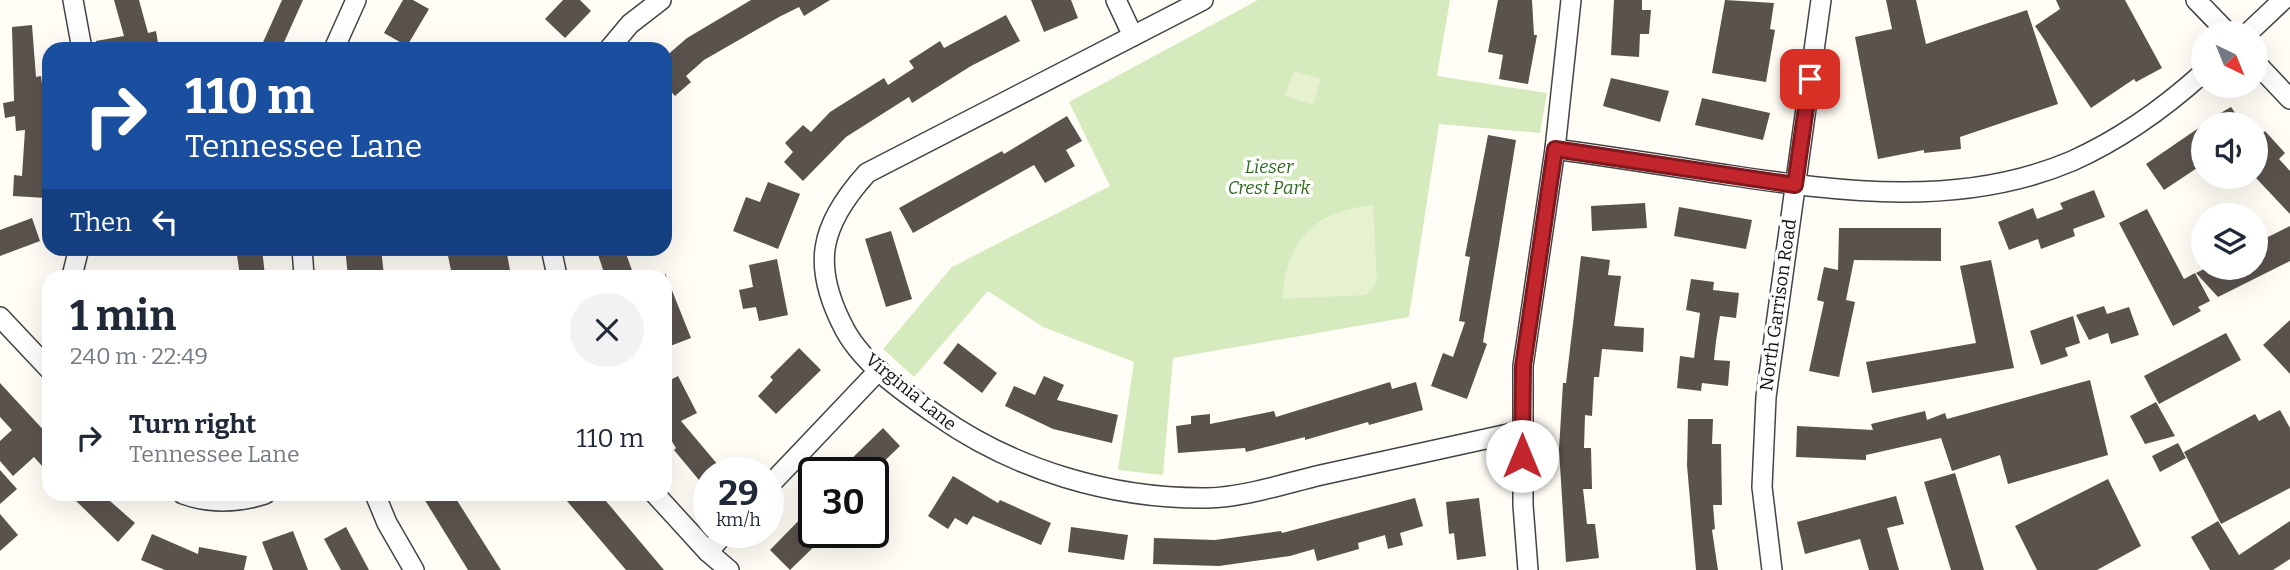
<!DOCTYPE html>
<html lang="en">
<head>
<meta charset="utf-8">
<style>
  :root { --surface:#fff; --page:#f2f2f3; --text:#1f2937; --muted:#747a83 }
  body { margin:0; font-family:Bitter,serif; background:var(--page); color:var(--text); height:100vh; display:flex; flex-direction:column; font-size:26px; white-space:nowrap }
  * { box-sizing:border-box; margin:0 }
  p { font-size:23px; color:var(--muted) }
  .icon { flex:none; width:38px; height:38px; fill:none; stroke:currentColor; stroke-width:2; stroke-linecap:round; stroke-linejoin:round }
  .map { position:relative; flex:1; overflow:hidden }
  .drawer { position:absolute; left:42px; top:270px; width:630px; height:231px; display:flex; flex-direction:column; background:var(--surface); border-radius:21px; box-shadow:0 7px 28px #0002 }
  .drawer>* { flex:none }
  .hud { position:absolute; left:42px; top:42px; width:630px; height:214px; border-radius:21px; box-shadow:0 7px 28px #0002; background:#1a4fa0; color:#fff; overflow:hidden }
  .needle { width:46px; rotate:137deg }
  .tools { position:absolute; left:2191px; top:21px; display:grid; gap:14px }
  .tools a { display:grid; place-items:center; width:77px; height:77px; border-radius:50%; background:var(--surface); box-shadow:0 7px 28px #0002; font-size:35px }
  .speed { position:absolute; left:693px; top:457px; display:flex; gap:14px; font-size:35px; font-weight:700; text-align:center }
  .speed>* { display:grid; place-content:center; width:91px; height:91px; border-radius:50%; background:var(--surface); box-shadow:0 7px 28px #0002; line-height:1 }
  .speed small { font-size:18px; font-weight:400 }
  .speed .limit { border:4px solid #111; border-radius:10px; background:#fff; color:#111 }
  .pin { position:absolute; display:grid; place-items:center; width:60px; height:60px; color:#fff; margin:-30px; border-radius:14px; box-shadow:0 4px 10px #0006 }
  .me { position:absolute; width:77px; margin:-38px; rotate:0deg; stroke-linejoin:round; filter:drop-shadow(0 0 5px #0008) }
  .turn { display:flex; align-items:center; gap:24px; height:147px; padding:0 28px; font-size:32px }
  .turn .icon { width:91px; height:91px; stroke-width:2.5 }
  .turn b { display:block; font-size:49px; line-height:60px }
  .then { display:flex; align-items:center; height:66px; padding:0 28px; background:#0003; gap:14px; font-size:26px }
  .round { display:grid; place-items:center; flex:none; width:74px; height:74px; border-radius:37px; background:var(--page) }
  .summary { display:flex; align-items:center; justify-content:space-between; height:119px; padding:0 28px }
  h1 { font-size:42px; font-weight:700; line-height:52px }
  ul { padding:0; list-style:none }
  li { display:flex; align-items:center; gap:21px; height:98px; padding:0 28px }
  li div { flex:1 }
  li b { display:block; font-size:26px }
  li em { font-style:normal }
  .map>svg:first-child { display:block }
  .green { fill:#d5ebbd }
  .pitch { fill:#e6f2cf }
  .building { fill:#5a524d }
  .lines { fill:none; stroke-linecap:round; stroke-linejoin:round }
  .minor-casing { stroke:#444; stroke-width:22 }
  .minor { stroke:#fff; stroke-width:19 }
  .route-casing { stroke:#7f191e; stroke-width:18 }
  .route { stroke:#c4262e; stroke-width:12 }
  .labels { text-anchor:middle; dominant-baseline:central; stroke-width:7; stroke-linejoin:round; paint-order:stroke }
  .park-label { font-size:18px; font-style:italic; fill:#2f6b1f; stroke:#fff }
  .street-label { font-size:18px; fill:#111; stroke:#fff }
</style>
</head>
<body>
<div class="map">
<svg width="2290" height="570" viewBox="0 0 2290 570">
  <rect width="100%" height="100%" fill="#fffdf5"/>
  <path class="green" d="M1258,0h192l-13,76 110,17 -7,40 -101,-9 -30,193 -236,41 -10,117 -45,-5 16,-108 -91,-35 -55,-36 -74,86 -31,-28 69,-82 158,-81 -41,-84z"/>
  <g class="pitch">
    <path d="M1294,71l27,8 -8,26 -28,-9z"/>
    <path d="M1373,205l4,78 -11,12 -84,4c5,-61 31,-87 91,-94z"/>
  </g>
  <g class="building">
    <path d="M114,0h25l9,33 8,-2 3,18h-63v-8l28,-5z"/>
    <path d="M282,0h21l-22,49h-21z"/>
    <path d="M403,0h10l16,9 -22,37 -23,-13z"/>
    <path d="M563,0h17l11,11 -26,27 -20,-19z"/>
    <path d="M751,0h79l-26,16 -5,-9 -20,10 -75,43 -18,16 5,6 -16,14 -10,-11v-28l22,-19z"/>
    <path d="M1031,0h40l7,18 -34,14z"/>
    <path d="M1498,0h34l2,35h3l-9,49 -29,-5 4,-24 -15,-3z"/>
    <path d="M1614,0h28v10h9l-2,24h-9l-1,23 -28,-2z"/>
    <path d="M1725,0l49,3 -4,26 5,1 -9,52 -54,-9z"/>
    <path d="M1886,0h30l10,44 101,-34 31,94 -98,33 1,12 -37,4v-3l-46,9 -23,-122 37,-8z"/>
    <path d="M2056,0h69l37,68 -26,14 -2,-3 -43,29 -56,-82 25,-17z"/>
    <path d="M1006,15l14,26 -49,25 -59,37 -3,-6 -63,40 -43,44 -19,-19 9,-10 -8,-9 18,-18 8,7 19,-20 54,-34 4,7 26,-17 -5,-7 31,-20 4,7z"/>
    <path d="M32,25l4,52 5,-1 8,66 -3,56 -33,-2 1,-21 8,1 3,-46 -9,1 -1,-15 -10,2 -2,-15 11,-2 -2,-74z"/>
    <path d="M1611,78l58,13 -9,31 -57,-16z"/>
    <path d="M1702,98l68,15 -7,27 -68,-15z"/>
    <path d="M2231,107l12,17h-38l19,-13z"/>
    <path d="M1067,116l15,25 -16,9 9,16 -30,17 -11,-18 -121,68 -14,-25 103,-57 2,3z"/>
    <path d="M2203,125v39l-39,26 -18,-26z"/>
    <path d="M2265,131l20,22 -6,6 11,12v43l-34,-36v-38z"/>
    <path d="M1488,135l28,5 -33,202 4,2 -20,55 -36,-13 12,-33 10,4 12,-35 -6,-1 11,-64 -5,-1z"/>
    <path d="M768,182l32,12 -22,55 -45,-18 13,-34 14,5z"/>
    <path d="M2094,190l11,27 -32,12 2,7 -34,13 -3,-10 -29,11 -11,-28 35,-14 4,11 26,-10 -3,-6z"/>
    <path d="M1645,203l2,25 -55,3 -1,-25z"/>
    <path d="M1679,207l73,13 -6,29 -72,-13z"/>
    <path d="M2147,209l37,70 11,-6 15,28 -12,6 3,4 -28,15 -54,-103z"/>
    <path d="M32,218l8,23 -40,15v-26z"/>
    <path d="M2290,226v35l-72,36 -22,-24 10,-5h50v-25z"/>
    <path d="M1839,228h102v33l-87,-1 -8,40 9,2 -16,75 -30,-6 15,-69 -7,-2 7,-33 14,3z"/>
    <path d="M891,231l21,68 -26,8 -21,-68z"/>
    <path d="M236,248h26l3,28h-25z"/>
    <path d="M345,248h36l3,28h-36z"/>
    <path d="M459,248h47l5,28h-38l-1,-5 -20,4 -5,-24z"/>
    <path d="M596,248h28l10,28h-29z"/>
    <path d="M1581,256l29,4 -2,15 13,1 -7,50 30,2 -1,24 -41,-3 -3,28h-5l-2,39 -7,-1 -1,33h7l1,41h-9l4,35h8l4,34 -33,4 -7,-113 4,-66h3z"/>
    <path d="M777,259l11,56 -29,6 -3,-14 -13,2 -4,-19 14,-3 -4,-22z"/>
    <path d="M1991,260l23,108 -142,25 -6,-31 110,-19 -16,-77z"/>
    <path d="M665,273l26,65 -26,10z"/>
    <path d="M1691,279l23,3 -1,8 26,3 -3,25 -16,-2 -4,25 -2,19 16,1 -2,25 -26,-3 -1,8 -24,-3 3,-32 14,2 6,-45 -14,-3z"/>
    <path d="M2104,306l3,8 22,-7 10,28 -28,9 -3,-11 -19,7 -13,-25z"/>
    <path d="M2073,316l7,27 -15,5 3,8 -27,9 -11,-34z"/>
    <path d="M2290,320v54l-27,-29z"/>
    <path d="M2226,333l15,27 -82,44 -15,-28z"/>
    <path d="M958,343l39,30 -15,20 -39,-30z"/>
    <path d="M799,348l22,22 -45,44 -18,-18 15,-16 -3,-3z"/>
    <path d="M678,376l19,37 -16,8 43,51h-15v20l-35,-42 2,-2 -11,-18v-47z"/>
    <path d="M1044,376l20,9 -7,15 61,15 -6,28 -59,-14 -48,-23 9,-20 21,9z"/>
    <path d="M2090,380l18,75 -100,29 -8,-29 -48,16 -11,-33 -75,17v5l-70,-3 1,-31 76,4 -2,-6 54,-13 2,9 18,-7 2,6z"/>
    <path d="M1390,382l2,7 24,-7 7,28 -54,15 -1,-3 -63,18v-3l-59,15 -1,-4 -67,5 -2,-27 15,-2v-8l19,-2v10l64,-13 2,6z"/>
    <path d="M0,383l49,53v23l-7,7 -8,-9 -21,19 -13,-15v-20l12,-11 -12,-13z"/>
    <path d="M2156,402l19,34 -30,8 -15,-28z"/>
    <path d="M2280,410l10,18v60l-69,36 -37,-72 71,-38 4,7z"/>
    <path d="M1688,419h25l-1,25h9l1,61h-9l2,24 -3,1 6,40h-22l-9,-105z"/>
    <path d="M883,428l17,18 -27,26h-35z"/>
    <path d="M2178,443l8,15 -26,14 -8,-16z"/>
    <path d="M0,470l17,19 -17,15z"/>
    <path d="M1955,473l29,97h-33l-27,-88z"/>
    <path d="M953,476l45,27 2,-3 51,23 -10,22 -68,-29 -6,9 -12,-7 -7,11 -20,-13z"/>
    <path d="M2108,479l33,67 -44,24h-60l-22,-44z"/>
    <path d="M69,494h33l33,29 -17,19z"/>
    <path d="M421,494h32l48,76h-33z"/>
    <path d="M561,494h39l64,76h-38z"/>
    <path d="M1896,496l8,28 -17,4 12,42h-30l-9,-31 -55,15 -8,-32z"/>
    <path d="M1415,498l8,28 -23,7 3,12 -15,4 -3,-14 -27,8 1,6 -42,12 -3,-12 -24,7 -71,10 -66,-2 1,-26 61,2 66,-9 1,2z"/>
    <path d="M1479,498l7,58 -29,4 -3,-27 -5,1 -3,-32z"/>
    <path d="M814,505v27h15l-39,38 -20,-20z"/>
    <path d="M0,514l18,21 -18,16z"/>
    <path d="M2218,521l21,34 51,-34v38l-17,11h-63l-19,-33z"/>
    <path d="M346,527l23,43h-28l-17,-31z"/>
    <path d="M1071,527l57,8 -4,25 -56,-8z"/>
    <path d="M293,531l15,39h-35l-11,-28z"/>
    <path d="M152,534l46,20 1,-7 48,9 -3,14h-79l-24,-10z"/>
  </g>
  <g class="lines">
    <defs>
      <g id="minor">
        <path d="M73,0l9,49"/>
        <path d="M1116,0l17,36"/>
        <path d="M1203,0l-336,173c-48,53 -56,93 -22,157 19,35 61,64 93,86 77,54 174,83 269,82 38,-1 76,-14 114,-23 66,-15 134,-29 201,-44"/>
        <path d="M2196,0l32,33"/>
        <path d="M2248,33l35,-33"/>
        <path d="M334,49l22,-49"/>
        <path d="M609,49l21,-25 31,-24"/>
        <path d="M2256,63l34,36"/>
        <path d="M1555,149c58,8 115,17 173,26 114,17 234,33 344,-14 49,-22 91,-52 131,-88"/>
        <path d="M302,248l2,28"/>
        <path d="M551,248l6,28"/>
        <path d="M72,276l7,-28"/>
        <path d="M0,317l49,52"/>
        <path d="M768,487l111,-117"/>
        <path d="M183,494c28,10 54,9 82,0"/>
        <path d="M375,494l12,29 27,47"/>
        <path d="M655,494l53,58 21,18"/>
        <path d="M708,552l18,-20"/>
        <path d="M1528,570l-5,-65v-139l32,-217 16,-149"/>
        <path d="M1772,570l-10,-83 4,-90 55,-397"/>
      </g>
    </defs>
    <use href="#minor" class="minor-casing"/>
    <use href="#minor" class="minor"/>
  </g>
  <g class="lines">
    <defs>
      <path id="route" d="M1522,456l1,-90 32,-217 240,36 15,-106"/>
    </defs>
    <use href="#route" class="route-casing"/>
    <use href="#route" class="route"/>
  </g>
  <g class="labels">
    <g class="park-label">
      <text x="1269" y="167">Lieser<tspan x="1269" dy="21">Crest Park</tspan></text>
    </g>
    <g class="street-label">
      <text transform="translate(1778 305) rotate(-82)">North Garrison Road</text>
      <text transform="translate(911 392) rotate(39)">Virginia Lane</text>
    </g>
  </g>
</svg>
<div class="tools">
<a><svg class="needle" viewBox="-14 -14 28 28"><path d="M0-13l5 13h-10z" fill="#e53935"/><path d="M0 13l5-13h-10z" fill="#747a83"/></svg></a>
<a><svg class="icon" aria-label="sound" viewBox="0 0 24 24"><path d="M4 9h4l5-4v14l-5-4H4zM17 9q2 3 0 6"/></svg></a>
<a><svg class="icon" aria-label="layers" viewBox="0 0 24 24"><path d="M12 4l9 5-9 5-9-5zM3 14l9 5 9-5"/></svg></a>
</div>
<div class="speed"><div>29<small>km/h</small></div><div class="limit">30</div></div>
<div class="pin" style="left:1810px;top:79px;background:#d93025"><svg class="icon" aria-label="arrive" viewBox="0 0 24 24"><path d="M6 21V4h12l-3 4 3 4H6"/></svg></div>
<svg class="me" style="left:1522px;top:456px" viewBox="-20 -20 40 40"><circle r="19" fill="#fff"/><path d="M0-13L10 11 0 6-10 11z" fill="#c4262e"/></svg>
<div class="hud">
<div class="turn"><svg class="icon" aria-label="right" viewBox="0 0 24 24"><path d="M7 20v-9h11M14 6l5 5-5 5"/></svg><div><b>110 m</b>Tennessee Lane</div></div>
<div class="then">Then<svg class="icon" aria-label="left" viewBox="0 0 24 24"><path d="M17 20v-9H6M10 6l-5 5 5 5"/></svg></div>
</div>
<section class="drawer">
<div class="summary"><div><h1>1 min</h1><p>240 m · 22:49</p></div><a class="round"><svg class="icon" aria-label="close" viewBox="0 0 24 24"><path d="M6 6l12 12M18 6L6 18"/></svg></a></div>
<ul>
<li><svg class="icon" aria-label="right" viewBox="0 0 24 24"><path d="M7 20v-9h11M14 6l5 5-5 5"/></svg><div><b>Turn right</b><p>Tennessee Lane</p></div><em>110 m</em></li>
</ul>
</section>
</div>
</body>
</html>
